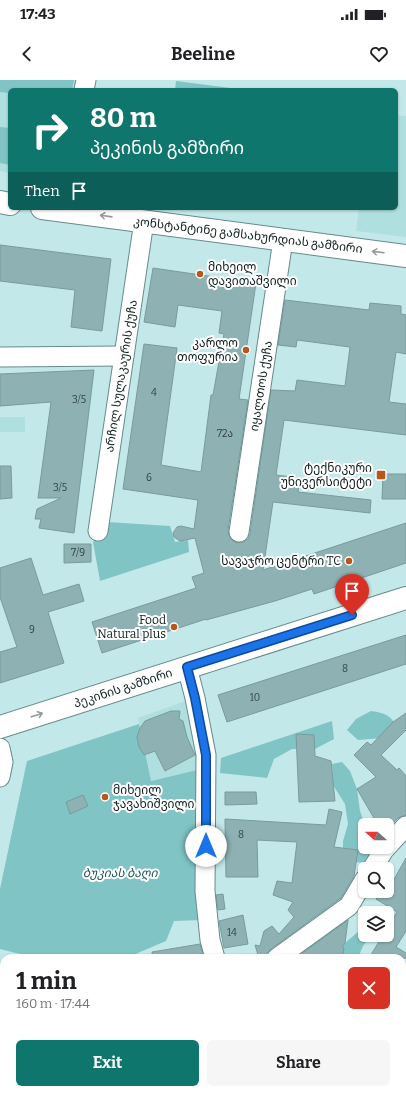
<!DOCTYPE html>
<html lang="en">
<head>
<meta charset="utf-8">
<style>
  :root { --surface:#fff; --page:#f6f6f6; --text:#202124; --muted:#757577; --accent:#0f766e }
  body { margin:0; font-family:Bitter,"Noto Sans Georgian",serif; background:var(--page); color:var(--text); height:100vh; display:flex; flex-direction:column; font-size:15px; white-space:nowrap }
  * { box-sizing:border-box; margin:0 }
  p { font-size:13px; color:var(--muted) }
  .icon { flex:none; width:22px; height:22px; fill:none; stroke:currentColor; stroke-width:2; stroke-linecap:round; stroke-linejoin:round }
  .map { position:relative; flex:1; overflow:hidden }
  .details { position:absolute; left:0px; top:874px; width:406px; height:140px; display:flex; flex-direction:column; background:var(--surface); border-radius:12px 12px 0 0; box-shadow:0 1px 3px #0004 }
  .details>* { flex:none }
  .top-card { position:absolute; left:8px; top:8px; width:390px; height:122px; border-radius:6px; box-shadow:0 1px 3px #0004; background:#0f766e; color:#fff; overflow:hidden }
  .needle { width:26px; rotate:291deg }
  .fabs { position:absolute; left:358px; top:738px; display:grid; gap:8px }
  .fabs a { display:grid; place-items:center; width:36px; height:36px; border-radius:6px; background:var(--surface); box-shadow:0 1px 3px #0004; font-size:20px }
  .pin { position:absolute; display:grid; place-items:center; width:34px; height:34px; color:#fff; margin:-41px -17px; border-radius:50% 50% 50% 0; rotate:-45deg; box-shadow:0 0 4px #0007 }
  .pin .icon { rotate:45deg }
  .me { position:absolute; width:44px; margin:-22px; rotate:0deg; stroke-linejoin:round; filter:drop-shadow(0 0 3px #0008) }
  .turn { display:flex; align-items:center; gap:14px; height:84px; padding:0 16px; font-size:18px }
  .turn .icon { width:52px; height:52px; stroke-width:2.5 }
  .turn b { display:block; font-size:28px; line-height:34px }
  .then { display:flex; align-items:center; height:38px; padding:0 16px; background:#0003; gap:8px; font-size:15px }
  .round { display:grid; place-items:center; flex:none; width:42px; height:42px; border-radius:6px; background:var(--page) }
  .summary { display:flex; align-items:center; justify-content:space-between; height:68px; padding:0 16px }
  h1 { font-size:24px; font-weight:700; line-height:30px }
  .cta { display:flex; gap:8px; margin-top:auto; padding:8px 16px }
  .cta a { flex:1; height:46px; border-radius:6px; background:var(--accent); color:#fff; font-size:16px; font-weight:700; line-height:46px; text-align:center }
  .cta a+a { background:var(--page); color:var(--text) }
  .status { display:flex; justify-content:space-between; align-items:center; height:28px; padding:0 20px; background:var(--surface); direction:ltr }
  .status svg { height:11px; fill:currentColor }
  header { display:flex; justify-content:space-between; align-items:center; height:52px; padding:0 16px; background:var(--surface); font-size:18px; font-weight:700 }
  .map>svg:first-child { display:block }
  .built { fill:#b0dfe0 }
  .green { fill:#80c4c6 }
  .building { fill:#8eb2b3; stroke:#789b9c }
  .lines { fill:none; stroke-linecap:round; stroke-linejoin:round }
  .minor-casing { stroke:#678a8b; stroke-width:21 }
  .major-casing { stroke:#678a8b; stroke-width:24 }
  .minor { stroke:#fff; stroke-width:19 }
  .major { stroke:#fff; stroke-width:22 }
  .oneway { stroke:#939999 }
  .route-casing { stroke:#114b97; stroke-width:10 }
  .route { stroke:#1a73e8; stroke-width:7 }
  .poi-dot { fill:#b95719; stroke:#fff; stroke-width:1.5 }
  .labels { text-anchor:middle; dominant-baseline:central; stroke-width:4; stroke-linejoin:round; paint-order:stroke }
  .number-label { font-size:10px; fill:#2f4242 }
  .street-label { font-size:12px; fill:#0f1d1d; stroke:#fff }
  .poi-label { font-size:12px; fill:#0f1d1d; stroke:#fff; text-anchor:end }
  .park-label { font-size:12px; font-style:italic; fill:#1a5354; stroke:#fff }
</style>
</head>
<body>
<div class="status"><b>17:43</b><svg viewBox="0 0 49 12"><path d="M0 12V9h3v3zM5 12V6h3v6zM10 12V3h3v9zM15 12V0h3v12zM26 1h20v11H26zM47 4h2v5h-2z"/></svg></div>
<header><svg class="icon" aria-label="back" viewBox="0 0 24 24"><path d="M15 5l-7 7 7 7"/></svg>Beeline<svg class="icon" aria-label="heart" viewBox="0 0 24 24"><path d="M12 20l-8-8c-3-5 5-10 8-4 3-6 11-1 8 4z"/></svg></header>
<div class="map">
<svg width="406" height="1014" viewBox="0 0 406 1014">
  <rect width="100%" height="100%" fill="#c3e8e9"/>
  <g class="built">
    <path d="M0,0h81l-1,10h-70v83l-10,-2z"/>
    <path d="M396,35l10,1v121l-50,-6 3,-23h37z"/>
    <rect x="0" y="337" width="25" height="15"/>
    <path d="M191,619l10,70 -51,12 -12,-63z"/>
  </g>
  <g class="green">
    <path d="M0,0h74l-2,10 -30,-2v2h-32v3l-10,-1z"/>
    <path d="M176,1l70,9h-71z"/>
    <path d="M0,47l10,1v37l-10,-2z"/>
    <path d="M107,442l63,4 5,16 13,-2 1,12 -89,29 -7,-39z"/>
    <path d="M371,631c16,2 22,6 27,20l-16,7 -24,2 -11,-10 9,-11z"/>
    <path d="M332,641l2,18 -19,10h-23l-18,10 -7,19 -47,-5 1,-15z"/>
    <path d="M139,644l12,57 50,-12 1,151 -28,1 -8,20 -40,17h-90l-36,-9v-60l27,-128z"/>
    <path d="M342,682l8,9 7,18 3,22 5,14v22h11v3l-12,12 -19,1 -2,-9v-13l5,-17 -3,-20 -12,-19 -1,-21z"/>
    <path d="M359,851l6,1v3l5,1 -7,10 -5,12h-20l-1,-8z"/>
  </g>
  <g class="building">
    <path d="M0,165l111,14 -9,72 -31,-4 4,-37 -75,-9z"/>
    <path d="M153,188l103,15 -17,116 9,1 -20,130 1,6 3,4 5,3 6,-1 5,-3 2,-5 21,-144 24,1 2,-11 48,6 5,-39 -53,-7 -1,7 -18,-2 7,-45 84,10 1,-7 31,3v8l5,1v39l-10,-2 -7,50 17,2v31l-122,-15 -8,55 24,3 -2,14 73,8 -1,13 -97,-11 -10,68 143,-47v40l-92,31 -2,-5 -37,12 -69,19v-1l-104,34 -10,-31 104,-34 -4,-11 12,-4 -9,-35 -15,3 -6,-4 -1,-4 4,-6 4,-1 13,3 4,-29 -75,-11 21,-145 33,4 -16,117 40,7 10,-77h2l11,-61 -5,-1 3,-22 -44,-6 -3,22 -31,-5z"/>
    <path d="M94,290l-20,163 -35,-5 2,-9h-6l2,-10 24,-11h-23l13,-96 -51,4v-32z"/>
    <path d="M0,386h11l1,32 -12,1z"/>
    <path d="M383,394h23v25h-24z"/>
    <path d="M64,464h27v18l-27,1z"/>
    <path d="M31,478l12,37 36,-11 5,17 -36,11 16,51 -64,20v-31l17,-5 -17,-50v-29z"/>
    <path d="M406,555v29l-179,58 -9,-27z"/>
    <path d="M171,631h9l-1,8 4,2 4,16 8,18 -30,16 -10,-20 -11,4 -5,-8 -2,-10 3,-9 5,-7z"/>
    <path d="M406,633v17l-25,25 16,15 2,-2 7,8v39l-8,3 -10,11 -1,-4h-9l-21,-36 19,-12 -22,-22 13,-13 4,3 22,-23z"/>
    <path d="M296,654l18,1 1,21 16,5 4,40 -36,1z"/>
    <path d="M225,712h31l1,12 -32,1z"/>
    <path d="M83,715l5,11 -18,8 -4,-12z"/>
    <path d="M329,729l13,3 -8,35 24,3 -4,26 -13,22 -70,51 -4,4 -1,5h-7l-4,-13 5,1 4,-15 8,-5 7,8 15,-17 -6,-7 5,-8 -20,-7 4,-14 15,2 5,-41 -40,-2 1,37h-32l-1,-58 101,6z"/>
    <path d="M406,778v73l-10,16 10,6v5h-37l14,-23h4v-6l10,-17 -21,-13 5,-8h6v-11l5,3z"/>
    <path d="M223,814l2,15 -7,1 -2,-15z"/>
    <path d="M243,835l5,29 -24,4 -5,-27z"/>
    <path d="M348,840l-3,23 -3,4 2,1 -1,6 -2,4 -44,-1z"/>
    <path d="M200,864l4,14h-51l-1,-6z"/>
  </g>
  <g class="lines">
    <defs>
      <g id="minor">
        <path d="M84,10l2,-10"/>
        <path d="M0,277l124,-1"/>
        <path d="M98,451l46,-310"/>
        <path d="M239,452l44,-292"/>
        <path d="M187,587l8,31 11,57 -1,136 5,49 5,18"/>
        <path d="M0,668l3,14 -3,15"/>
        <path d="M372,789l12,-19 22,-24"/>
        <path d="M277,878l72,-52 16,-27"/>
        <path d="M253,1010l2,4"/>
        <path d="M333,1014l2,-4"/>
      </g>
      <g id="major">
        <path d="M0,122l10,2"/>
        <path d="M42,128l364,48"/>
        <path d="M0,647l406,-129"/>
      </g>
    </defs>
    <use href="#minor" class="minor-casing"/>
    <use href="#major" class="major-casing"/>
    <use href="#minor" class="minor"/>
    <use href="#major" class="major"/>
  </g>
  <defs><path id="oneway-shaft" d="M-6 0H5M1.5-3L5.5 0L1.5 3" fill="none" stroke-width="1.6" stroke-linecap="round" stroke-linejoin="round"/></defs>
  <g class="oneway">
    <use href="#oneway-shaft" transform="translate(106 136) rotate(-172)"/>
    <use href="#oneway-shaft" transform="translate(378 172) rotate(-173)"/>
    <use href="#oneway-shaft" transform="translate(37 635) rotate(-18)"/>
  </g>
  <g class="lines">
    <defs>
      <path id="route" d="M206,766v-91l-11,-57 -8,-31 165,-52"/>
    </defs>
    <use href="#route" class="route-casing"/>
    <use href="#route" class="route"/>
  </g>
  <g class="poi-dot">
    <circle cx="200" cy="194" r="4"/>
    <circle cx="246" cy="270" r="4"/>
    <rect x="376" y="390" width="10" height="10" rx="2"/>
    <circle cx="349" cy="481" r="4"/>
    <circle cx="174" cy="547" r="4"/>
    <circle cx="105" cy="717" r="4"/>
  </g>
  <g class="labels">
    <g class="number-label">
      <text x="154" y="313">4</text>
      <text x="79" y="320">3/5</text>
      <text x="225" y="354">72ა</text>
      <text x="149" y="398">6</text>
      <text x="60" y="408">3/5</text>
      <text x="78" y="473">7/9</text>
      <text x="32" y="550">9</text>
      <text x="345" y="589">8</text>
      <text x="255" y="618">10</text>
      <text x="241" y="755">8</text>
      <text x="232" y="853">14</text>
    </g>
    <g class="street-label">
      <text transform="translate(248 155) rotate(7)">კონსტანტინე გამსახურდიას გამზირი</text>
      <text transform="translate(121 296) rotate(-81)">არჩილ სულაკაურის ქუჩა</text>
      <text transform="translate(261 306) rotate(-81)">იყალთოს ქუჩა</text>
      <text transform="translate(123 608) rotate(-18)">პეკინის გამზირი</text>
    </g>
    <g class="poi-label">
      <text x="208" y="187" text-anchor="start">მიხეილ<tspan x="208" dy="14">დავითაშვილი</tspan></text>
      <text x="238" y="263">კარლო<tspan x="238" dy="14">თოფურია</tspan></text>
      <text x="372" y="388">ტექნიკური<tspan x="372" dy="14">უნივერსიტეტი</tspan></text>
      <text x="341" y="481">სავაჯრო ცენტრი TC</text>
      <text x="166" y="540">Food<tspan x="166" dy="14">Natural plus</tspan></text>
      <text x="113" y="710" text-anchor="start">მიხეილ<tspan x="113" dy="14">ჯავახიშვილი</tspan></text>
    </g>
    <g class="park-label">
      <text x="120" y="793">ბუკიას ბაღი</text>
    </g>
  </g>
</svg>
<div class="fabs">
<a><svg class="needle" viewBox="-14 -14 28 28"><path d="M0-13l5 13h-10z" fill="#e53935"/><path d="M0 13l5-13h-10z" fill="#757577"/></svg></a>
<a><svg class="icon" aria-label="search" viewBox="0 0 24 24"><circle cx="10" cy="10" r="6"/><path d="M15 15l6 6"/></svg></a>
<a><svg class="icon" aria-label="layers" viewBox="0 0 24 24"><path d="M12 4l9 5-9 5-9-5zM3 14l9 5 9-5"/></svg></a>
</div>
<div class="pin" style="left:352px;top:535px;background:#d93025"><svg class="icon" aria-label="arrive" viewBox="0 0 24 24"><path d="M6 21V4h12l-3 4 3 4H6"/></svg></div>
<svg class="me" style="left:206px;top:766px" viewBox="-20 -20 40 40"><circle r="19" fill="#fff"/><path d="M0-13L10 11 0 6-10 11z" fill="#1a73e8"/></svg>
<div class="top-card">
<div class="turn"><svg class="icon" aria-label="right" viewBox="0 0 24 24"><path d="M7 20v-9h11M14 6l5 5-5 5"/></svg><div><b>80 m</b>პეკინის გამზირი</div></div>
<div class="then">Then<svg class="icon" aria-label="arrive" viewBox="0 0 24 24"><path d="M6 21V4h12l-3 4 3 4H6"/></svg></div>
</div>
<section class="details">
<div class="summary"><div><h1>1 min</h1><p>160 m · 17:44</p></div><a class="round" style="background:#d93025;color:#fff"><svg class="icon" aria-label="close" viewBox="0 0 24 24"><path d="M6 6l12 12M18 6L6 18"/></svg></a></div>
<div class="cta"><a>Exit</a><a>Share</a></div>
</section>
</div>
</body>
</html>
